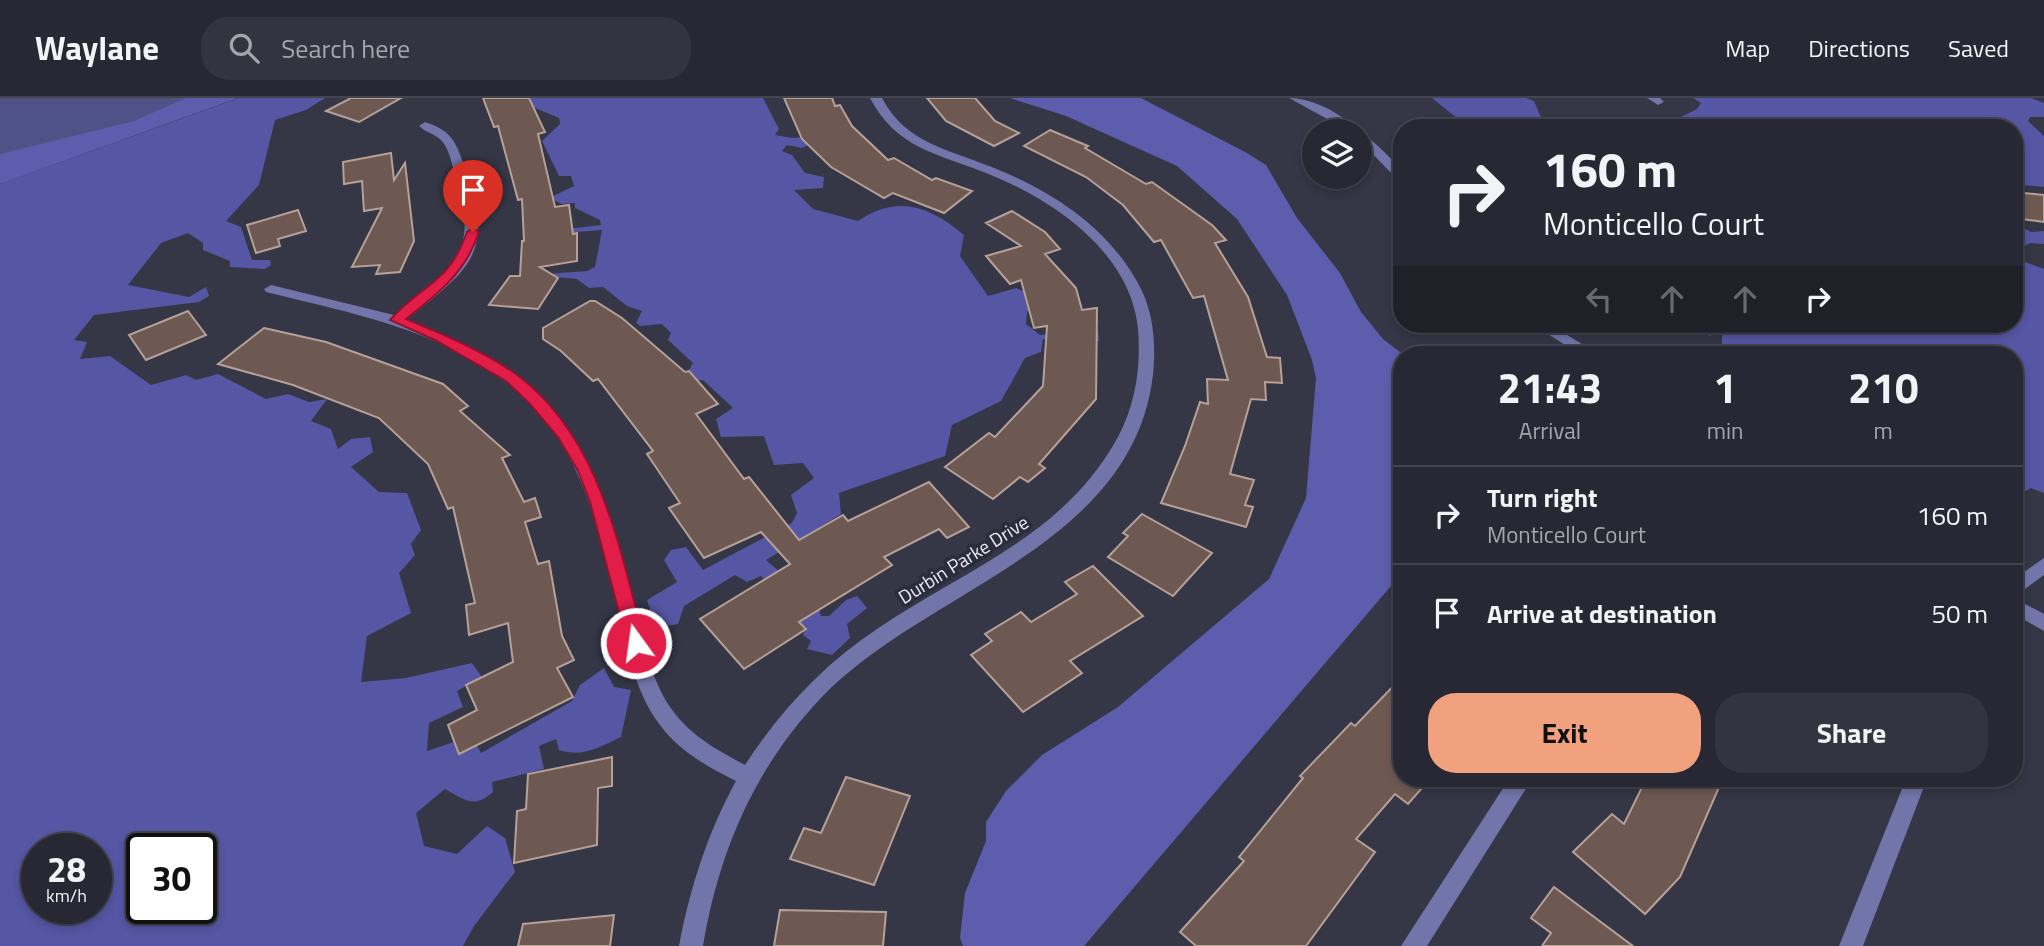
<!DOCTYPE html>
<html lang="en">
<head>
<meta charset="utf-8">
<style>
  :root { --surface:#282834; --page:#343440; --text:#f1f3f6; --muted:#a5a6ac; --line:#44444f; --accent:#f1a17d }
  body { margin:0; font-family:"Titillium Web",sans-serif; background:var(--page); color:var(--text); height:100vh; display:flex; flex-direction:column; font-size:26px; white-space:nowrap }
  * { box-sizing:border-box; margin:0 }
  p { font-size:23px; color:var(--muted) }
  .icon { flex:none; width:38px; height:38px; fill:none; stroke:currentColor; stroke-width:2; stroke-linecap:round; stroke-linejoin:round }
  .map { position:relative; flex:1; overflow:hidden }
  .sheet { position:absolute; left:1393px; top:248px; width:630px; height:441px; display:flex; flex-direction:column; background:var(--surface); border-radius:28px; box-shadow:0 4px 10px #0003,0 0 0 2px var(--line) }
  .sheet>* { flex:none }
  .top-card { position:absolute; left:1393px; top:21px; width:630px; height:214px; border-radius:28px; box-shadow:0 4px 10px #0003,0 0 0 2px var(--line); background:#282834; color:var(--text); overflow:hidden }
  .controls { position:absolute; left:1302px; top:21px; display:grid; gap:14px }
  .controls a { display:grid; place-items:center; width:70px; height:70px; border-radius:50%; background:var(--surface); box-shadow:0 4px 10px #0003,0 0 0 2px var(--line); font-size:35px }
  .speed { position:absolute; left:21px; top:735px; display:flex; gap:14px; font-size:35px; font-weight:700; text-align:center }
  .speed>* { display:grid; place-content:center; width:91px; height:91px; border-radius:50%; background:var(--surface); box-shadow:0 4px 10px #0003,0 0 0 2px var(--line); line-height:1 }
  .speed small { font-size:18px; font-weight:400 }
  .speed .limit { border:4px solid #111; border-radius:10px; background:#fff; color:#111 }
  .pin { position:absolute; display:grid; place-items:center; width:60px; height:60px; color:#fff; margin:-72px -30px; border-radius:50% 50% 50% 0; rotate:-45deg; box-shadow:0 0 7px #0007 }
  .pin .icon { rotate:45deg }
  .me { position:absolute; width:77px; margin:-38px; rotate:346deg; stroke-linejoin:round; filter:drop-shadow(0 0 5px #0008) }
  .turn { display:flex; align-items:center; gap:24px; height:147px; padding:0 35px; font-size:32px }
  .turn .icon { width:91px; height:91px; stroke-width:2.5 }
  .turn b { display:block; font-size:49px; line-height:60px }
  .lanes { display:flex; align-items:center; height:66px; padding:0 35px; background:#0003; justify-content:center; gap:35px; direction:ltr }
  .lanes .off { opacity:.35 }
  .eta { display:flex; justify-content:space-evenly; align-items:center; height:119px; text-align:center }
  .eta b { font-size:42px; font-weight:700; line-height:49px }
  .action { display:flex; gap:14px; margin-top:auto; padding:14px 35px }
  .action a { flex:1; height:80px; border-radius:28px; background:var(--accent); color:#111; font-size:28px; font-weight:700; line-height:80px; text-align:center }
  .action a+a { background:var(--page); color:var(--text) }
  ul { padding:0; list-style:none }
  li { display:flex; align-items:center; gap:21px; height:98px; padding:0 35px; border-top:2px solid var(--line) }
  li div { flex:1 }
  li b { display:block; font-size:26px }
  li em { font-style:normal }
  header { display:flex; align-items:center; gap:42px; box-sizing:border-box; height:98px; padding:0 35px; background:var(--surface); border-bottom:2px solid var(--line) }
  header strong { font-size:33px }
  nav { display:flex; gap:38px; margin-inline-start:auto; font-size:24px }
  .search { width:490px; height:63px; background:var(--page); display:flex; align-items:center; gap:18px; box-sizing:border-box; padding:0 24px; border-radius:28px; color:var(--muted); font-size:26px }
  .map>svg:first-child { display:block }
  .green { fill:#4f5286 }
  .forest { fill:#5556a4; fill-rule:evenodd }
  .water { fill:#5c5dac }
  .building { fill:#6d5951; stroke:#b6a198; stroke-width:2 }
  .lines { fill:none; stroke-linecap:round; stroke-linejoin:round }
  .minor { fill:#7175aa; fill-rule:evenodd }
  .route { fill:#e11d48; stroke:#92132f; stroke-width:2 }
  .labels { text-anchor:middle; dominant-baseline:central; stroke-width:7; stroke-linejoin:round; paint-order:stroke }
  .street-label { font-size:19px; fill:#e9eaf4; stroke:#2b2c3c }
</style>
</head>
<body>
<header>
<strong>Waylane</strong>
<div class="search"><svg class="icon" aria-label="search" viewBox="0 0 24 24"><circle cx="10" cy="10" r="6"/><path d="M15 15l6 6"/></svg>Search here</div>
<nav><a>Map</a><a>Directions</a><a>Saved</a></nav>
</header>
<div class="map">
<svg width="2044" height="848" viewBox="0 0 2044 848">
  <rect width="100%" height="100%" fill="#353646"/>
  <path class="green" d="M0,0h239l-239,86z"/>
  <g class="forest">
    <path d="M239,0h86l-19,12 -31,10 -16,65 -33,36 15,6 11,33h18l1,5 -6,4 -35,-2v-6l-27,-11v-7l-15,-10 -27,10 -33,42 61,12 17,-10 3,9 -10,6 -105,13 -20,25 13,2 -7,17 30,-3 41,29 35,-10 10,5 22,-6 48,25 22,-5 21,8 18,-3 -16,22 20,8 7,20 13,-10 19,-2 3,15 -22,15 28,25 28,1 14,37 -10,14 4,11 -16,18 12,40 -44,23 -6,46 45,-4 66,-15 10,14 -25,14 6,16 -34,16 -2,28 45,-15 9,17 91,-52 8,-16 24,-17 10,19 17,3 -10,47c-21,10 -39,21 -62,13l-3,-11 -17,7 5,23 -52,13 1,10c-19,17 -28,8 -48,-3l-29,24 8,33 33,8 30,-28 18,12 10,34 -41,54 -11,20h-463v-762zM37,751h59v59h-59zM142,751h59v59h-59z"/>
    <path d="M531,0h232l16,31 -4,6 18,3 17,-2 3,7 -11,5 -15,-3 -5,6 10,4 13,18 19,4 -1,11 -29,2 19,19 45,12c39,-27 72,-15 106,14l-4,21 28,40 28,-8 11,5 3,17 -3,2 -1,12 14,11 25,-2 10,-7 23,4 1,11 -56,-2 -2,13 -16,6 -24,43 -49,24 -7,31 -106,37 2,21 -75,46 52,45 3,11h8l17,-16 11,-4 10,12 -20,16 3,14 -18,17 -25,-6 4,-8 -8,-6 3,-7 -45,-52 -14,6 -12,-7 -51,31 -6,18 -22,4 -9,-28 30,-18 -13,-22 7,-10 15,-3 17,23 89,-47 5,-10 -6,-18 23,-17 -11,-15 -29,2 -10,-29 -43,1 -5,-18 17,-11 -30,-28 -8,1 -7,-9 5,-9 -25,-23 3,-7 -9,-9 -22,2 -4,-3 6,-12 -15,-5 -24,-19 -14,1 -12,-9 -32,-3v-2l42,-3 8,-4 7,-37 -66,5 5,-3 60,-7 -1,-5 -25,-12v-5l-13,1 -13,-6 25,-12 -3,-10h-12l-17,-35 18,-17 -1,-6 -29,-12z"/>
    <path d="M1432,0h94l8,3 7,16 30,11h-113l6,-4z"/>
    <path d="M1693,0h338l13,5v14h-14l-2,4 16,15v51l-30,-3v-56h-323l-9,-7 -1,-4 16,-8 4,-6z"/>
    <path d="M2014,125l17,9 13,-1v13l-14,-1 -16,9z"/>
    <path d="M2014,160l30,11v224l-13,-5 -17,9v-142h-248l-5,-7c-16,9 -25,9 -39,-2v-12l-6,-4 -6,6 -12,-7 -6,3 -14,-7 -15,9 -14,-4 -1,-6h366z"/>
  </g>
  <g class="water">
    <path d="M186,0h51l-237,86v-30l134,-33z"/>
    <path d="M1010,0h131l106,55 19,12 31,53 43,55 21,39 22,27 21,16 -2,218 -318,373h-121l-3,-8 5,-45 21,-52v-19l20,-31 36,-36 76,-48 151,-128 37,-81 10,-120 -4,-18 -25,-65 -50,-76 -60,-53 -111,-50z"/>
  </g>
  <g class="building">
    <path d="M351,0h50l-42,24 -33,-11z"/>
    <path d="M483,0h46l16,34 -7,2 17,73 14,-2 4,29 4,-1v28l-37,6 18,11 -20,31 -49,-4 21,-29h10l2,-35h2l-2,-42 -4,1 -20,-74 -4,1z"/>
    <path d="M784,0h48l3,8 5,-1 12,21 36,34 6,-2 38,22 4,-2 36,13 -28,22 -51,-20 -9,5 -53,-31 -29,-28z"/>
    <path d="M927,0h48l20,23 24,12 -25,13 -48,-25z"/>
    <path d="M1050,32l38,16 -3,2 61,36 6,-2 60,43 14,15 -11,3 33,54 19,60 13,1 2,25 -17,-1 1,18 -15,-1 -21,75 24,6 -9,25 8,2 -7,20 -85,-24 24,-57 15,-44 8,2 -1,-25 21,1 -24,-84 -11,2 -32,-58 -7,2 -31,-37 -37,-28 -62,-31z"/>
    <path d="M391,55l3,27 11,-17 9,78 -14,31 -24,2 4,-9 -28,2 30,-59 -18,3 -2,-30 -18,3 -1,-22z"/>
    <path d="M2014,94l30,3v27l-22,-3 -8,-11z"/>
    <path d="M298,112l8,21 -28,8 2,7 -24,7 -9,-28z"/>
    <path d="M1012,113l33,21 15,17 -15,5 31,34 6,22 15,-2 -1,91 -57,65 6,4 -17,14 -8,-5 -27,22 -48,-32 44,-34 6,4 48,-51 4,-60 -13,2 -13,-48 -11,4 -24,-28 35,-10 -35,-23z"/>
    <path d="M590,203h5l27,17 63,54 4,-1 29,33 -22,10 48,65 5,-2 50,63 44,-25 5,6 81,-39 40,45 -22,11 -8,-9 -55,28 8,8 -93,57 7,7 -62,40 -44,-50 90,-55 -29,-32 -57,26 -35,-50 11,-5 -33,-49 6,-3 -55,-72 -5,2 -32,-30 -18,-12v-11z"/>
    <path d="M188,213l18,24 -60,25 -17,-25z"/>
    <path d="M264,230l62,14 117,42 25,22 -8,5 50,44 -8,3 22,44 11,-4 6,19 -16,5 13,42 11,-3 13,75 12,24 -17,8 16,29 -114,57 -11,-29 29,-15 -11,-25 47,-23 -5,-39 -39,12 -3,-30 9,-2 -22,-96 -5,2 -20,-45 -49,-46 -86,-33 -75,-21z"/>
    <path d="M1142,416l70,39 -39,43 -65,-39 20,-21 -5,-3z"/>
    <path d="M1093,468l50,50 -73,45 12,12 -59,39 -52,-57 21,-14 -7,-7 36,-22 10,10 46,-28 -12,-12z"/>
    <path d="M1402,579v102h28l-22,25 -13,-10 -39,45 19,13 -69,94h-110l-16,-14 64,-71 -5,-4 64,-79 -3,-2 51,-53 4,3z"/>
    <path d="M612,659v29l-14,2 -1,57 -83,18 3,-52 9,-2 2,-35z"/>
    <path d="M846,679l64,19 -36,89 -84,-26 14,-31 17,5z"/>
    <path d="M1646,681h62l12,6 -40,92 -35,37 -72,-62 39,-38 12,10z"/>
    <path d="M1554,789l79,59h-91l9,-13 -20,-15z"/>
    <path d="M780,812l106,2 -3,34h-109z"/>
    <path d="M614,817l-4,31h-92l5,-22z"/>
  </g>
  <g class="lines">
    <g class="minor">
      <path d="M870,0h12c24,47 73,53 117,72 58,24 113,61 142,119 13,26 15,58 12,86 -21,174 -229,214 -333,324 -66,70 -101,153 -117,247h-24c11,-58 28,-112 57,-165 -28,-14 -57,-30 -76,-56 -23,-30 -31,-68 -39,-103 -18,-76 -34,-161 -90,-218 -70,-71 -173,-89 -265,-112l-2,-3 7,-4 123,30c55,-43 87,-59 62,-135 -3,-11 -6,-31 -15,-40 -6,-6 -16,-8 -22,-14l6,-4c28,9 31,21 40,46 30,86 7,99 -59,152 148,53 188,124 226,271 10,39 16,87 41,120 18,25 46,40 72,54 35,-54 78,-100 132,-136 89,-61 186,-92 241,-192 18,-34 23,-71 20,-108 -7,-77 -86,-130 -152,-156 -48,-19 -90,-25 -116,-75z"/>
      <path d="M1289,0c42,0 85,43 113,72v11l-4,-1 -38,-39v-10h-11z"/>
      <path d="M1647,0h13l4,4 -6,3z"/>
      <path d="M1532,226h17l51,31h-19z"/>
      <path d="M2044,460v17l-30,22v-18z"/>
      <path d="M2014,500l30,16v17l-30,-17z"/>
      <path d="M1509,681h23l-105,167h-26z"/>
      <path d="M1906,681h21l-64,167h-24z"/>
    </g>
  </g>
  <path class="route" d="M473,130l6,4c-13,40 -40,61 -73,87 37,15 77,32 110,55 85,63 103,174 129,269l-3,5h-12l-3,-5 -37,-141 -12,-31 -20,-34 -28,-33 -24,-23 -71,-41 -45,-20c32,-37 58,-34 77,-88z"/>
  <g class="labels">
    <g class="street-label">
      <text transform="translate(963 461) rotate(-32)">Durbin Parke Drive</text>
    </g>
  </g>
</svg>
<div class="controls">
<a><svg class="icon" aria-label="layers" viewBox="0 0 24 24"><path d="M12 4l9 5-9 5-9-5zM3 14l9 5 9-5"/></svg></a>
</div>
<div class="speed"><div>28<small>km/h</small></div><div class="limit">30</div></div>
<div class="pin" style="left:473px;top:134px;background:#d93025"><svg class="icon" aria-label="arrive" viewBox="0 0 24 24"><path d="M6 21V4h12l-3 4 3 4H6"/></svg></div>
<svg class="me" style="left:636px;top:545px" viewBox="-20 -20 40 40"><circle r="17" fill="#e11d48" stroke="#fff" stroke-width="3"/><path d="M0-11L8 9 0 5-8 9z" fill="#fff"/></svg>
<div class="top-card">
<div class="turn"><svg class="icon" aria-label="right" viewBox="0 0 24 24"><path d="M7 20v-9h11M14 6l5 5-5 5"/></svg><div><b>160 m</b>Monticello Court</div></div>
<div class="lanes"><svg class="icon off" aria-label="left" viewBox="0 0 24 24"><path d="M17 20v-9H6M10 6l-5 5 5 5"/></svg><svg class="icon off" aria-label="ahead" viewBox="0 0 24 24"><path d="M12 20V5M6 11l6-6 6 6"/></svg><svg class="icon off" aria-label="ahead" viewBox="0 0 24 24"><path d="M12 20V5M6 11l6-6 6 6"/></svg><svg class="icon" aria-label="right" viewBox="0 0 24 24"><path d="M7 20v-9h11M14 6l5 5-5 5"/></svg></div>
</div>
<section class="sheet">
<div class="eta">
<div><b>21:43</b><p>Arrival</p></div>
<div><b>1</b><p>min</p></div>
<div><b>210</b><p>m</p></div>
</div>
<ul>
<li><svg class="icon" aria-label="right" viewBox="0 0 24 24"><path d="M7 20v-9h11M14 6l5 5-5 5"/></svg><div><b>Turn right</b><p>Monticello Court</p></div><em>160 m</em></li>
<li><svg class="icon" aria-label="arrive" viewBox="0 0 24 24"><path d="M6 21V4h12l-3 4 3 4H6"/></svg><div><b>Arrive at destination</b></div><em>50 m</em></li>
</ul>
<div class="action"><a>Exit</a><a>Share</a></div>
</section>
</div>
</body>
</html>
